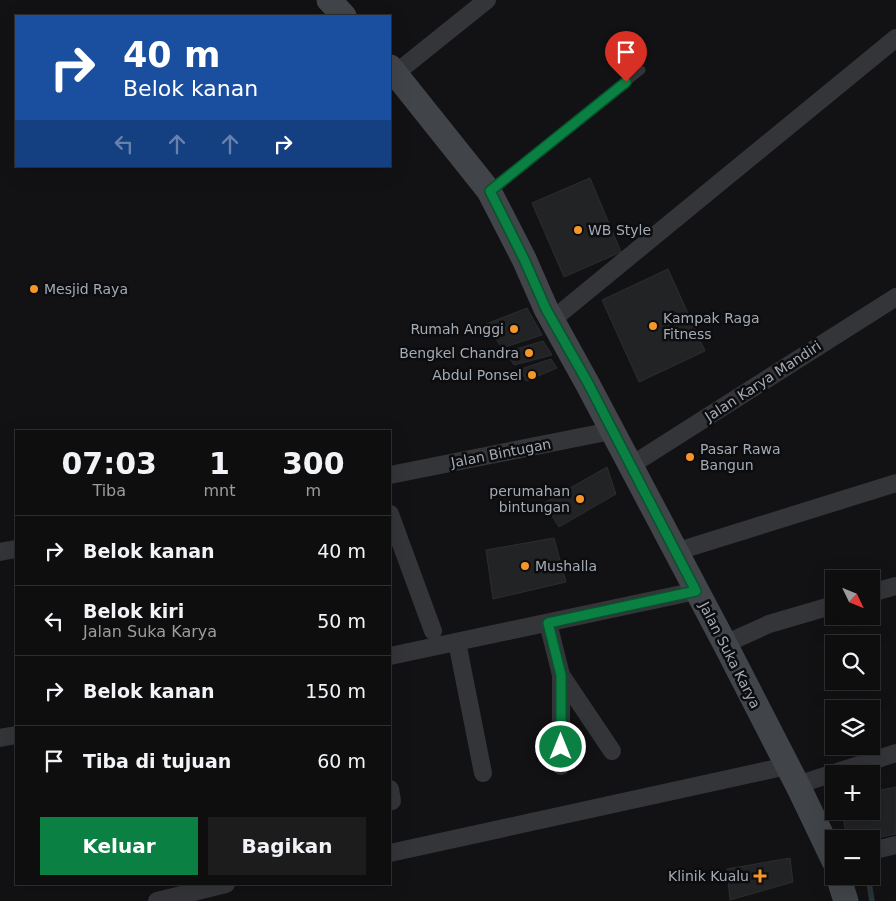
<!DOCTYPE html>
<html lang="id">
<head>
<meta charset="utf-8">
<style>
  :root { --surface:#0e0e0f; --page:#1c1c1d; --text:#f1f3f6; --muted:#9b9c9e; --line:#2e2e2f; --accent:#0b8043 }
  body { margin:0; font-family:"DejaVu Sans",sans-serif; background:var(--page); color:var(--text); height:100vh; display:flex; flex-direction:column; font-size:19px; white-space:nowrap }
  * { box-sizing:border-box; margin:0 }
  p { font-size:16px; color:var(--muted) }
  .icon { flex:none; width:28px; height:28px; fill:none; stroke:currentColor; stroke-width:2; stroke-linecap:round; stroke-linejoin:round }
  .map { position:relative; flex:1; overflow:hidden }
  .sheet { position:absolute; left:15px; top:430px; width:376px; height:455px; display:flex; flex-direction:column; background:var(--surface); border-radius:0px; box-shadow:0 5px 20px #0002,0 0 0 1px var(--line) }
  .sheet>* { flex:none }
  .top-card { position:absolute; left:15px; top:15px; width:376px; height:152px; border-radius:0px; box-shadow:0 5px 20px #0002,0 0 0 1px var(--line); background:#1a4fa0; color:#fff; overflow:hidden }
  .needle { width:32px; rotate:133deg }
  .controls { position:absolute; left:825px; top:570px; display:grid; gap:10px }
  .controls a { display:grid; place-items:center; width:55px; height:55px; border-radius:0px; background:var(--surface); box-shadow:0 5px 20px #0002,0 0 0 1px var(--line); font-size:25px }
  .pin { position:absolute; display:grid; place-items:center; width:42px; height:42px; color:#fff; margin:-51px -21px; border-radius:50% 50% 50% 0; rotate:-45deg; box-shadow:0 0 5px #0007 }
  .pin .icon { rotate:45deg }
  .me { position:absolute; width:55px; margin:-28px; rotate:0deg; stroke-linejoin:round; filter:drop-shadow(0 0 4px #0008) }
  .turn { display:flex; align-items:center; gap:18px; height:105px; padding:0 25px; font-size:22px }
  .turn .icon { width:65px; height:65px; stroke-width:2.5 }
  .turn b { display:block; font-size:35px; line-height:42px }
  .lanes { display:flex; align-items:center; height:48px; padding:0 25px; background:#0003; justify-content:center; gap:25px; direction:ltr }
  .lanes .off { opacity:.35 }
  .eta { display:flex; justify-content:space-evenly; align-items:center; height:85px; text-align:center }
  .eta b { font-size:30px; font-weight:700; line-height:35px }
  .action { display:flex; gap:10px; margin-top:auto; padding:10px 25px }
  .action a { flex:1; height:58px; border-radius:0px; background:var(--accent); color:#fff; font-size:20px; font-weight:700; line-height:58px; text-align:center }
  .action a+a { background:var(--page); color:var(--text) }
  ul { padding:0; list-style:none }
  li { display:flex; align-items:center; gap:15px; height:70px; padding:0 25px; border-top:1px solid var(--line) }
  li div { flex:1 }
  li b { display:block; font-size:19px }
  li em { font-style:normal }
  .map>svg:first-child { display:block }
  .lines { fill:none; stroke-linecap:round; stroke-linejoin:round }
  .stream { stroke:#283338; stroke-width:5.5 }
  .building { fill:#222325; stroke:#2c2d30 }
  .lane { stroke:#333539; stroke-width:9 }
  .street { stroke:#333539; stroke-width:18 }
  .secondary { stroke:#414449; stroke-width:25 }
  .route-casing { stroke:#07532c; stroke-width:12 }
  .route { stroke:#0b8043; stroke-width:9 }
  .poi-dot { fill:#f69628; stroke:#0d0d0f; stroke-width:2 }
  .labels { text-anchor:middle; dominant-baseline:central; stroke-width:5; stroke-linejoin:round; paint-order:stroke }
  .poi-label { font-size:14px; fill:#a3abb5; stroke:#0d0d0f; text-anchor:start }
  .street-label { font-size:14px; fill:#a3abb5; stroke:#0d0d0f }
</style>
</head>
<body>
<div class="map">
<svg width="896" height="901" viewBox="0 0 896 901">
  <rect width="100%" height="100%" fill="#121214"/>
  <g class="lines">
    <path class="stream" d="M868,876l4,25"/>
  </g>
  <g class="building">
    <path d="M590,178l31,74 -57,25 -32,-74z"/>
    <path d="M668,269l37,82 -66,31 -37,-82z"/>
    <path d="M527,308l15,27 -40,13 -16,-24z"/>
    <path d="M543,341l9,14 -38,10 -8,-13z"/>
    <path d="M551,359l6,9 -31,13 -5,-12z"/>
    <path d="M607,467l9,27 -57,33 -15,-24z"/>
    <path d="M554,538l12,44 -73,17 -7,-49z"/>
    <path d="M896,787v47l-25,5h-24l-5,-28h29v-19z"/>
    <path d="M790,858l3,24 -63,18 -3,-31z"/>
  </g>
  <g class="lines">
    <path class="lane" d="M490,191l151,-121"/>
    <g class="street">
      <path d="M396,73l91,-73"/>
      <path d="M552,320l344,-282"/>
      <path d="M630,466l266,-169"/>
      <path d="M390,475l221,-44"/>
      <path d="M390,514l43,117"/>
      <path d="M0,552l16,-3"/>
      <path d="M675,552l221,-69"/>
      <path d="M871,593l25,-7"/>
      <path d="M548,623l13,52 51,76"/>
      <path d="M457,642l26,131"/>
      <path d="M725,644l44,-20 65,-19"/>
      <path d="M390,656l306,-65"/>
      <path d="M561,675v91"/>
      <path d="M0,738l16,-3"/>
      <path d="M797,785l99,-32"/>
      <path d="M390,789l2,12"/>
      <path d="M871,851l25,-6"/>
      <path d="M390,853l397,-87"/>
      <path d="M157,901l69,-17"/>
    </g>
    <g class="secondary">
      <path d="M329,0l15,16"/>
      <path d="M390,67l99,124 35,68 22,50 41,74 138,261 75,146 34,71"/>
      <path d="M838,876l8,25"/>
    </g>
  </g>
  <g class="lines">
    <defs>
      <path id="route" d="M561,747v-72l-13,-52 148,-32 -108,-208 -42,-74 -22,-50 -34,-68 136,-109"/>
    </defs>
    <use href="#route" class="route-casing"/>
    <use href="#route" class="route"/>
  </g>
  <g class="poi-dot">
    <circle cx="578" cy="230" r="5"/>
    <circle cx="34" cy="289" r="5"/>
    <circle cx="653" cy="326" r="5"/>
    <circle cx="514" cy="329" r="5"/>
    <circle cx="529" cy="353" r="5"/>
    <circle cx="532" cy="375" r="5"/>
    <circle cx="690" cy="457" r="5"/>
    <circle cx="580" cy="499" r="5"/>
    <circle cx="525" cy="566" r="5"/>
    <path d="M757.5 868.5h5v5h5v5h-5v5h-5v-5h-5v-5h5z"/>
  </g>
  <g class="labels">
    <g class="poi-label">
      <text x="588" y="230">WB Style</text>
      <text x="44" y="289">Mesjid Raya</text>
      <text x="663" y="318">Kampak Raga<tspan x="663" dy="16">Fitness</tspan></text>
      <text x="504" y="329" text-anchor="end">Rumah Anggi</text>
      <text x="519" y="353" text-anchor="end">Bengkel Chandra</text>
      <text x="522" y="375" text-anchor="end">Abdul Ponsel</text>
      <text x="700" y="449">Pasar Rawa<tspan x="700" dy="16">Bangun</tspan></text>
      <text x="570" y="491" text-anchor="end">perumahan<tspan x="570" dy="16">bintungan</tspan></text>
      <text x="535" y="566">Mushalla</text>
      <text x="749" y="876" text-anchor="end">Klinik Kualu</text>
    </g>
    <g class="street-label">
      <text transform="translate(763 381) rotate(-33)">Jalan Karya Mandiri</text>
      <text transform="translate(501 453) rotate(-11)">Jalan Bintugan</text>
      <text transform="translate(730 655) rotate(63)">Jalan Suka Karya</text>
    </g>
  </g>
</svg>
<div class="controls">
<a><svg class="needle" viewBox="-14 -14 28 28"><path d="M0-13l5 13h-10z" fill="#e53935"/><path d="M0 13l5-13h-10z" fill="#9b9c9e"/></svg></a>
<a><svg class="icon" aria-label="search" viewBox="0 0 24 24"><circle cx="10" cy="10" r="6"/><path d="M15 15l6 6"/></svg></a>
<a><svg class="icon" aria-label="layers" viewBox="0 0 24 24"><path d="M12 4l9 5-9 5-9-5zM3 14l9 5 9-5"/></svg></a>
<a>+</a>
<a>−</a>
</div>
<div class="pin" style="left:626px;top:82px;background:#d93025"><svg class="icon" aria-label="arrive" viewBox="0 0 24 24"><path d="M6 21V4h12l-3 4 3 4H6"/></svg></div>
<svg class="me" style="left:561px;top:747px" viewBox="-20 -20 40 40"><circle r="17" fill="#0b8043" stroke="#fff" stroke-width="3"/><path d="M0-11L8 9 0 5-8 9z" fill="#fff"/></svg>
<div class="top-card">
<div class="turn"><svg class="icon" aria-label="right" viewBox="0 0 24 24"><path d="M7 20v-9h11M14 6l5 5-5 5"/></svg><div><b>40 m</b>Belok kanan</div></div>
<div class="lanes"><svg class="icon off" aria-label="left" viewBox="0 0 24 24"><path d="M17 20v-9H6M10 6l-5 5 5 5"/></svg><svg class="icon off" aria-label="ahead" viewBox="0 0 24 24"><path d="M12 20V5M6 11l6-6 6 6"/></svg><svg class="icon off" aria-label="ahead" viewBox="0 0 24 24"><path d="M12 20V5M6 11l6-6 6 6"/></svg><svg class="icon" aria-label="right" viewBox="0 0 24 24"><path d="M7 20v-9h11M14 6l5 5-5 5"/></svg></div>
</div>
<section class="sheet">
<div class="eta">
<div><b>07:03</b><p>Tiba</p></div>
<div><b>1</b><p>mnt</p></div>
<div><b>300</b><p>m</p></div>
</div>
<ul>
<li><svg class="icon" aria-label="right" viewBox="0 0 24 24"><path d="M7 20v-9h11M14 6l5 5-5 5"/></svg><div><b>Belok kanan</b></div><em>40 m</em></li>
<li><svg class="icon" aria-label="left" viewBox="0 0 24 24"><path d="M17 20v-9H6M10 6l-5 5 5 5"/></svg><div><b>Belok kiri</b><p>Jalan Suka Karya</p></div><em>50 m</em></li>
<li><svg class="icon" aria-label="right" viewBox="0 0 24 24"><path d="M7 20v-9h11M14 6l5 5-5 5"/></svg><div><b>Belok kanan</b></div><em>150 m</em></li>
<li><svg class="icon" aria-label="arrive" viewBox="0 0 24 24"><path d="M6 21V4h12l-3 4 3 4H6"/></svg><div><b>Tiba di tujuan</b></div><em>60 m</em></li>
</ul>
<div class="action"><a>Keluar</a><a>Bagikan</a></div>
</section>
</div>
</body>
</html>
